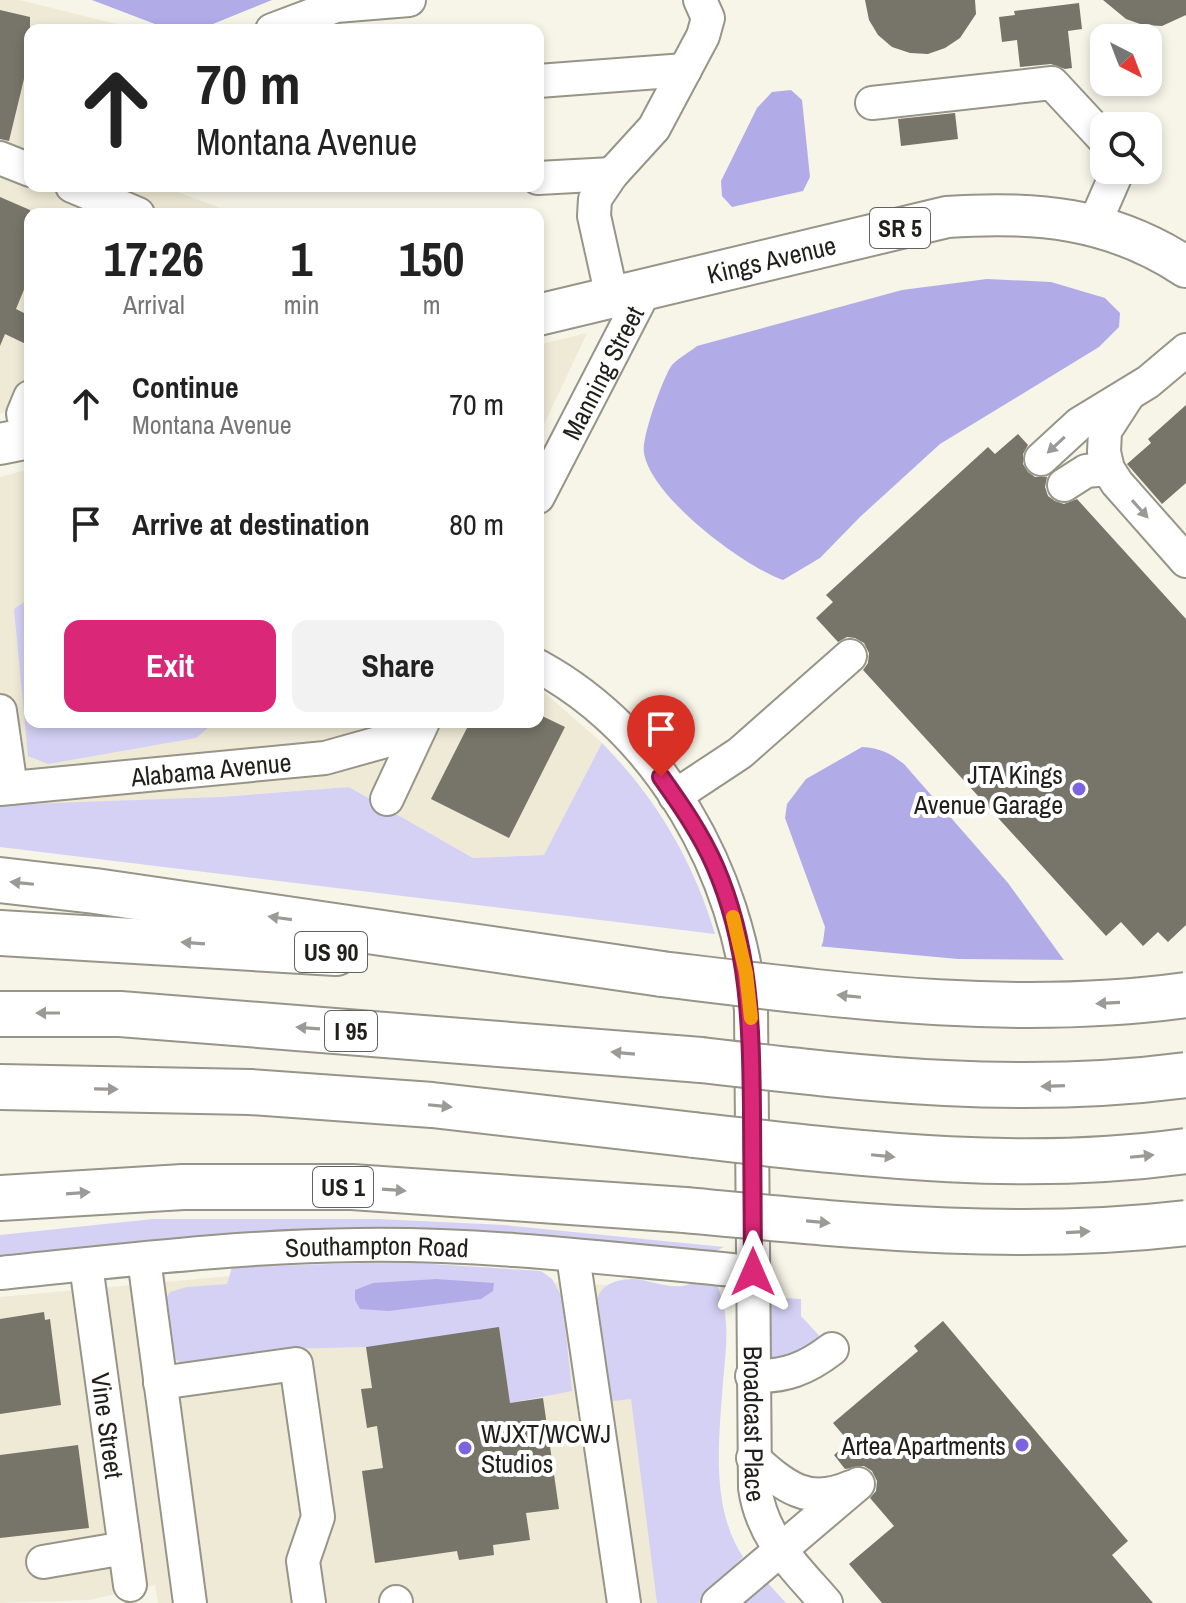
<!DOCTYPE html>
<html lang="en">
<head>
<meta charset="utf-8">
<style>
  :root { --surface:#fff; --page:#f2f2f2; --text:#222; --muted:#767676; --accent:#db2777 }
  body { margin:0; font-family:"Archivo Narrow",sans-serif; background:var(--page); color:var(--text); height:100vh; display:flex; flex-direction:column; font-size:30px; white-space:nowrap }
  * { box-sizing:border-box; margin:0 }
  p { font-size:26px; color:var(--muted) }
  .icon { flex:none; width:44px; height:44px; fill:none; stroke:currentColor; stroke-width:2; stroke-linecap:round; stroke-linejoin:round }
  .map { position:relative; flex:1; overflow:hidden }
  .drawer { position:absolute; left:24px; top:208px; width:520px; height:520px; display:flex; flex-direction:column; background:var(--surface); border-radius:16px; box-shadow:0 4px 12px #0003 }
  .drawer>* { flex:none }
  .guide { position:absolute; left:24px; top:24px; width:520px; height:168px; border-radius:16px; box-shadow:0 4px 12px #0003; background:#fff; color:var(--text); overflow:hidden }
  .needle { width:52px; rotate:138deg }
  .controls { position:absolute; left:1090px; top:24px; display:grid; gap:16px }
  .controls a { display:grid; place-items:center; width:72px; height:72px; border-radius:16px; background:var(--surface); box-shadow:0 4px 12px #0003; font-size:40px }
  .pin { position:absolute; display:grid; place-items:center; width:68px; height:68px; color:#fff; margin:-82px -34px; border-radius:50% 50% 50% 0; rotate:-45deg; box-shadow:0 0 8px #0007 }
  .pin .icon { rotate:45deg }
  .me { position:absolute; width:88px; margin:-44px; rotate:0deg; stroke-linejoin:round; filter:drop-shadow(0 0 6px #0008) }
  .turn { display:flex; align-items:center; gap:28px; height:168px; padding:0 40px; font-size:36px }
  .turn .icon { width:104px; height:104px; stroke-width:2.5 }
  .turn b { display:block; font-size:56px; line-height:68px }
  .eta { display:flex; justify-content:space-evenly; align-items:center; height:136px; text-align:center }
  .eta b { font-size:48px; font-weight:800; line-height:56px }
  .action { display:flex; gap:16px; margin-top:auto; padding:16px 40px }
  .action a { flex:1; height:92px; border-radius:16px; background:var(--accent); color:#fff; font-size:32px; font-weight:800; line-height:92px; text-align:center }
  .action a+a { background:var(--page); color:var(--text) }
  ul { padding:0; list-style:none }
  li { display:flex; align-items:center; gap:24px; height:120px; padding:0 40px }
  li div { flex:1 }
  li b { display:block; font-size:30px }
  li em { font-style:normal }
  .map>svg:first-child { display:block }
  .built { fill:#efead6 }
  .green { fill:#d4d1f5 }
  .water { fill:#b1ace8 }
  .pier { fill:#f7f4e8 }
  .building { fill:#777469 }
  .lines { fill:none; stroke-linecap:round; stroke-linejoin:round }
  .minor-casing { stroke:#979488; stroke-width:36 }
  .major-casing { stroke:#979488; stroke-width:44 }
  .highway-casing { stroke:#979488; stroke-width:48 }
  .minor { stroke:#fff; stroke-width:32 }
  .major { stroke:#fff; stroke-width:40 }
  .highway { stroke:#fff; stroke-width:44 }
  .highway-bridge-casing { stroke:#979488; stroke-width:48; stroke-linecap:butt }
  .highway-bridge { stroke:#fff; stroke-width:44 }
  .oneway { fill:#9b9a98 }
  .route-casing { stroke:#8e194d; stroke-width:20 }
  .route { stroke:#db2777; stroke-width:14 }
  .slow { stroke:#f59e0b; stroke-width:14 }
  .poi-dot { fill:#7c64df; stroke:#fff; stroke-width:3 }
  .labels { text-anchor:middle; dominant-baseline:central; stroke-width:8; stroke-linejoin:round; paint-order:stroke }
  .shield { fill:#fff; stroke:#63625f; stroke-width:2 }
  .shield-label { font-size:24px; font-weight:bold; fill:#201f1a }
  .street-label { font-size:26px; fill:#201f1a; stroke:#fff }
  .poi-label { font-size:26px; fill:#201f1a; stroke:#fff; text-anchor:end }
</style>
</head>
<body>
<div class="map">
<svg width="1186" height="1603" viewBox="0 0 1186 1603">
  <rect width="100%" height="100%" fill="#f7f4e8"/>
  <g class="built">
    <path d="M0,0h19l122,30h-111v156h132l74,28h-206v193l-30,6z"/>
    <path d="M587,333l-49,104v-92z"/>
    <path d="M30,469v253h508v-32l8,4 56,49 -57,112 -72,3 -124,-71 -349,26v-336z"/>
    <path d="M296,1270l352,17 70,244 34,72h-594l-3,-18 -66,15 -89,3v-306z"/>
  </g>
  <g class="green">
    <path d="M30,598v124h185l-19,16 -148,26 -20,-8 -14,-147z"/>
    <path d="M602,743c54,55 91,117 113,191l-715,-87v-42l219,-8 130,-10 124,71 71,-3z"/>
    <path d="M153,1219h225l126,6 220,22 -14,7 -710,5v-24z"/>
    <path d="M401,1262l140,9 11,8 10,18 10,94 -62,12 -11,-75 -133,19 -82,2 -102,14 -11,-6 -8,-54 7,-11 17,-5 40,-3 5,-17z"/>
    <path d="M712,1273c5,12 10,23 12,35 5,25 1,49 -1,74 -4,57 -13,125 20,175l-45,46h-41l-26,-204 -26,3c-2,-22 -15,-87 -7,-105 6,-15 22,-18 36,-18 18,1 38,12 56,5 8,-4 12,-9 22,-11z"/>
    <path d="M763,1297l38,2v17l25,27 -4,5 -49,12 -9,-14z"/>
    <path d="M766,1581l20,22h-46z"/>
  </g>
  <g class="water">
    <path d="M92,0h180l-69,28 -35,1z"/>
    <path d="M791,90l11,10 8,77 -7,14 -71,16 -10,-11 -1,-15 36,-73 15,-16z"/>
    <path d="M987,279l64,3 54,16 15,15 -1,14 -20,20 -159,97 -80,73 -40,41 -37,22c-40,-14 -132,-83 -139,-127 -3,-14 19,-76 28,-88 6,-7 18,-13 25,-19l205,-56z"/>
    <path d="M862,747c18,1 28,6 42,17l104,119 66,91 -257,-17 6,-15 2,-15 -40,-109 2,-14 19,-25z"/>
    <path d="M436,1279l58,4 -1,8 -12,8 -92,12 -29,-2 -5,-9v-10l18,-7z"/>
  </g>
  <path class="pier" d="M817,946l141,13 111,1 9,14 -2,11 -12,13 -249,-26 -2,-15z"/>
  <g class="building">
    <path d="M865,0h110l1,14 -16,24 -15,10 -17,6 -18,-1 -18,-6 -14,-12 -9,-15z"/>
    <path d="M1103,0h83v15l-24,11 -19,-1 -17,-6z"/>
    <path d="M1079,3l3,26 -14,2 4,37 -7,1 -14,-5 -31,3 -3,-27 -15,2 -3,-25 16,-2 -1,-4z"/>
    <path d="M0,10l30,7v37l-21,87 -9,-2z"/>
    <path d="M955,113l3,26 -57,7 -3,-27z"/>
    <path d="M0,197l30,13v65l-14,34 14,7v30l-25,-12 -5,12z"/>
    <path d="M1186,405v78l-24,21 -35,-40 24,-21 -3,-4z"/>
    <path d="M1018,434l10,11 -5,9v10l5,8 7,5h12l-2,10 3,9 7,5 9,3 13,-5 109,120v306l-18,17 -10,-10 -15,14 -22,-24 -15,14 -243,-266 5,-7 1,-10 -5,-10 -9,-5 -8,-1 -9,5 -22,-24 17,-16 -7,-7 162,-148 7,7z"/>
    <path d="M538,714l27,13 -56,111 -78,-39 39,-77h68z"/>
    <path d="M44,1312l1,8 5,-1 11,86 -61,9v-95z"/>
    <path d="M943,1321l185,220 -16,14 41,48h-271l-33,-39 45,-38 -24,-28 6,-7 1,-10 -5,-10 -8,-5 -19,3 -11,-14 15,-13 -16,-19 85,-72 -4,-5z"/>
    <path d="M499,1327l11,76 33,-5 16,111 -33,4 4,27 -37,5 1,10 -35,5 -2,-9 -82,12 -13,-92 21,-3 -6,-42 -10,2 -6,-39 11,-1 -6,-41z"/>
    <path d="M78,1445l11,83 -89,10v-83z"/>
  </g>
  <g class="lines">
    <defs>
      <g id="minor">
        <path d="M272,30l64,-24 73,-6"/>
        <path d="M538,81l147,-11"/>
        <path d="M872,103l180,-20 52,56"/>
        <path d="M0,158l30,12"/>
        <path d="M538,178l74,-4"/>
        <path d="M72,186l66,28"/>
        <path d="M1094,225l24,-55"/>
        <path d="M612,297l-18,-81 1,-17 17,-25 42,-46 49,-92 5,-18 -8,-18"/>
        <path d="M1129,394l-24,37 -1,21 4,17 9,14 69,78"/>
        <path d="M30,397l-7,17 7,26"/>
        <path d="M1041,459l38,-35 69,-42 38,-32"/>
        <path d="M1064,485l22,-14 22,-2"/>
        <path id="s1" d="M538,497l107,-207"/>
        <path id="s2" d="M538,666c123,67 200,207 213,344l4,478c7,50 39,78 71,115"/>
        <path d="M0,711l11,77"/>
        <path id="s3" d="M0,789l325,-31 93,-26"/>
        <path d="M675,796l65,-43 110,-97"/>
        <path d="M387,799l36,-77"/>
        <path d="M573,1256l51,347"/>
        <path d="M144,1259l46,344"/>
        <path id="s4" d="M86,1265l44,320"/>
        <path id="s5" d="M0,1273c119,-12 238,-27 358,-28 132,-2 264,15 395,27"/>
        <path d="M752,1376c33,1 54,-7 80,-27"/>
        <path d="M160,1383l136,-19 22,153 -15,44 6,42"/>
        <path d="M753,1458c32,29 55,48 98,29"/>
        <path d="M43,1562l82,-14"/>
        <path d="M396,1602v1"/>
        <path d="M718,1603l140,-119"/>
      </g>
      <g id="major">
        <path id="s6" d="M538,315l409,-98c88,-6 163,0 239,50"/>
        <path d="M0,444l30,-6"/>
      </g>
      <g id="highway">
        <path d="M0,880l95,11 567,83"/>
        <path d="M0,933l336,20"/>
        <path d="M0,1014h120l581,46"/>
        <path d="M0,1087l250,5 182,13 262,30"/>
        <path d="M0,1198l183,-11h169l333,23"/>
      </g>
    </defs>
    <use href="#minor" class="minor-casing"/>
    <use href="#major" class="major-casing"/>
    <use href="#highway" class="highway-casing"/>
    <use href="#minor" class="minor"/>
    <use href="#major" class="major"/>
    <use href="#highway" class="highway"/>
    <defs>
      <g id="highway-bridge">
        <path d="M662,974c174,21 348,45 524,21"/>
        <path d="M701,1060c165,19 318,37 485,15"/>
        <path d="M694,1135c166,19 325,39 492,16"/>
        <path d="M685,1210c170,16 330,33 501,13"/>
      </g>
    </defs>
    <use href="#highway-bridge" class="highway-bridge-casing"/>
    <use href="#highway-bridge" class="highway-bridge"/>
  </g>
  <defs><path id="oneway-solid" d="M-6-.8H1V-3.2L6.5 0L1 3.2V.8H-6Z" transform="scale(2)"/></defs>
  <g class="oneway">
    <use href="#oneway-solid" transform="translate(1056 445) rotate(137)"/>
    <use href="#oneway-solid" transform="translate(1140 509) rotate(48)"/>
    <use href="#oneway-solid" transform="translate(22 883) rotate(-174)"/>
    <use href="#oneway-solid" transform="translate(280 918) rotate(-172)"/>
    <use href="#oneway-solid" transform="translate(193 943) rotate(-176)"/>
    <use href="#oneway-solid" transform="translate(849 996) rotate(-174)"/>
    <use href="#oneway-solid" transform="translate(1108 1003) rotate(177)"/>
    <use href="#oneway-solid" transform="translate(48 1013) rotate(-180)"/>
    <use href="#oneway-solid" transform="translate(308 1028) rotate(-176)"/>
    <use href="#oneway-solid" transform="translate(623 1053) rotate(-175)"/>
    <use href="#oneway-solid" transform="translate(1053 1086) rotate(178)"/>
    <use href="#oneway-solid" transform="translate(106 1089) rotate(1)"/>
    <use href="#oneway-solid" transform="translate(440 1106) rotate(6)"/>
    <use href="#oneway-solid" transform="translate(883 1156) rotate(6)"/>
    <use href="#oneway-solid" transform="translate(1142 1156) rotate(-6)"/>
    <use href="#oneway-solid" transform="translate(394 1190) rotate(4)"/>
    <use href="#oneway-solid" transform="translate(78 1193) rotate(-4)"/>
    <use href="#oneway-solid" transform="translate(818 1222) rotate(5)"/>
    <use href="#oneway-solid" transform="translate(1078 1232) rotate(-3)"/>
  </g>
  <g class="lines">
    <defs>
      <path id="route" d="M661,777c20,28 40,57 54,89 35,81 36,159 37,246 0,53 1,107 1,160"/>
    </defs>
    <use href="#route" class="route-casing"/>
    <use href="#route" class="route"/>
    <path class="slow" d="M733,917l13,56 5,45"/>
  </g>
  <g class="poi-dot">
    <circle cx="1079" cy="789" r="8"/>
    <circle cx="1022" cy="1445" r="8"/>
    <circle cx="465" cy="1448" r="8"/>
  </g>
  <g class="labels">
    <g class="shield">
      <rect x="870" y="208" width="60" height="40" rx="6"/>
      <rect x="295" y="932" width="72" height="40" rx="6"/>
      <rect x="325" y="1011" width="52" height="40" rx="6"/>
      <rect x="313" y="1167" width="60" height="40" rx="6"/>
    </g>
    <g class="shield-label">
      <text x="900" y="228">SR 5</text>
      <text x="331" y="952">US 90</text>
      <text x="351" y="1031">I 95</text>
      <text x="343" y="1187">US 1</text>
    </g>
    <g class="street-label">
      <text stroke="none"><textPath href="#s6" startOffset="240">Kings Avenue</textPath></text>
      <text stroke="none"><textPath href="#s1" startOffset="140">Manning Street</textPath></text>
      <text stroke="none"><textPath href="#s3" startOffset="212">Alabama Avenue</textPath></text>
      <text stroke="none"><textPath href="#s5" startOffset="378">Southampton Road</textPath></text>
      <text stroke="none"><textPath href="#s2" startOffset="834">Broadcast Place</textPath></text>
      <text stroke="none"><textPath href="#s4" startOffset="162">Vine Street</textPath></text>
    </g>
    <g class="poi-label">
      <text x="1063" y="774">JTA Kings<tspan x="1063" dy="30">Avenue Garage</tspan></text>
      <text x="481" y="1433" text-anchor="start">WJXT/WCWJ<tspan x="481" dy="30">Studios</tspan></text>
      <text x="1006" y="1445">Artea Apartments</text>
    </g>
  </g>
</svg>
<div class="controls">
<a><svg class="needle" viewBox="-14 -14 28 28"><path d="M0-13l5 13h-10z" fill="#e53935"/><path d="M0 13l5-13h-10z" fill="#767676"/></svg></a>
<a><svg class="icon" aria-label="search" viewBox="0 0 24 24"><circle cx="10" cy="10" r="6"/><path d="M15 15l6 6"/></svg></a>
</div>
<div class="pin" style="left:661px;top:777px;background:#d93025"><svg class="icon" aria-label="arrive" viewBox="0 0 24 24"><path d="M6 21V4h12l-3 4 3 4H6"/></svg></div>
<svg class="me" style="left:753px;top:1272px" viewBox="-20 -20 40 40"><path d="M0-17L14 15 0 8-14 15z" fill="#db2777" stroke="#fff" stroke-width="4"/></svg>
<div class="guide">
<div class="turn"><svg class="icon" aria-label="ahead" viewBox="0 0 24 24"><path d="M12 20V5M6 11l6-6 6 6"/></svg><div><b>70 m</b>Montana Avenue</div></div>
</div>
<section class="drawer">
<div class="eta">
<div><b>17:26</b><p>Arrival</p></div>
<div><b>1</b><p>min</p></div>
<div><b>150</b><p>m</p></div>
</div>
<ul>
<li><svg class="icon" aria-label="ahead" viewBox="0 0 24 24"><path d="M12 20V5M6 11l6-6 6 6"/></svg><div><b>Continue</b><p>Montana Avenue</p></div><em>70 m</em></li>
<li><svg class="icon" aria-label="arrive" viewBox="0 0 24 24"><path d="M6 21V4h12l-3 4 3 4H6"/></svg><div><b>Arrive at destination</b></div><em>80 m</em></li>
</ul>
<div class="action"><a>Exit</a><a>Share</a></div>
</section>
</div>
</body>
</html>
